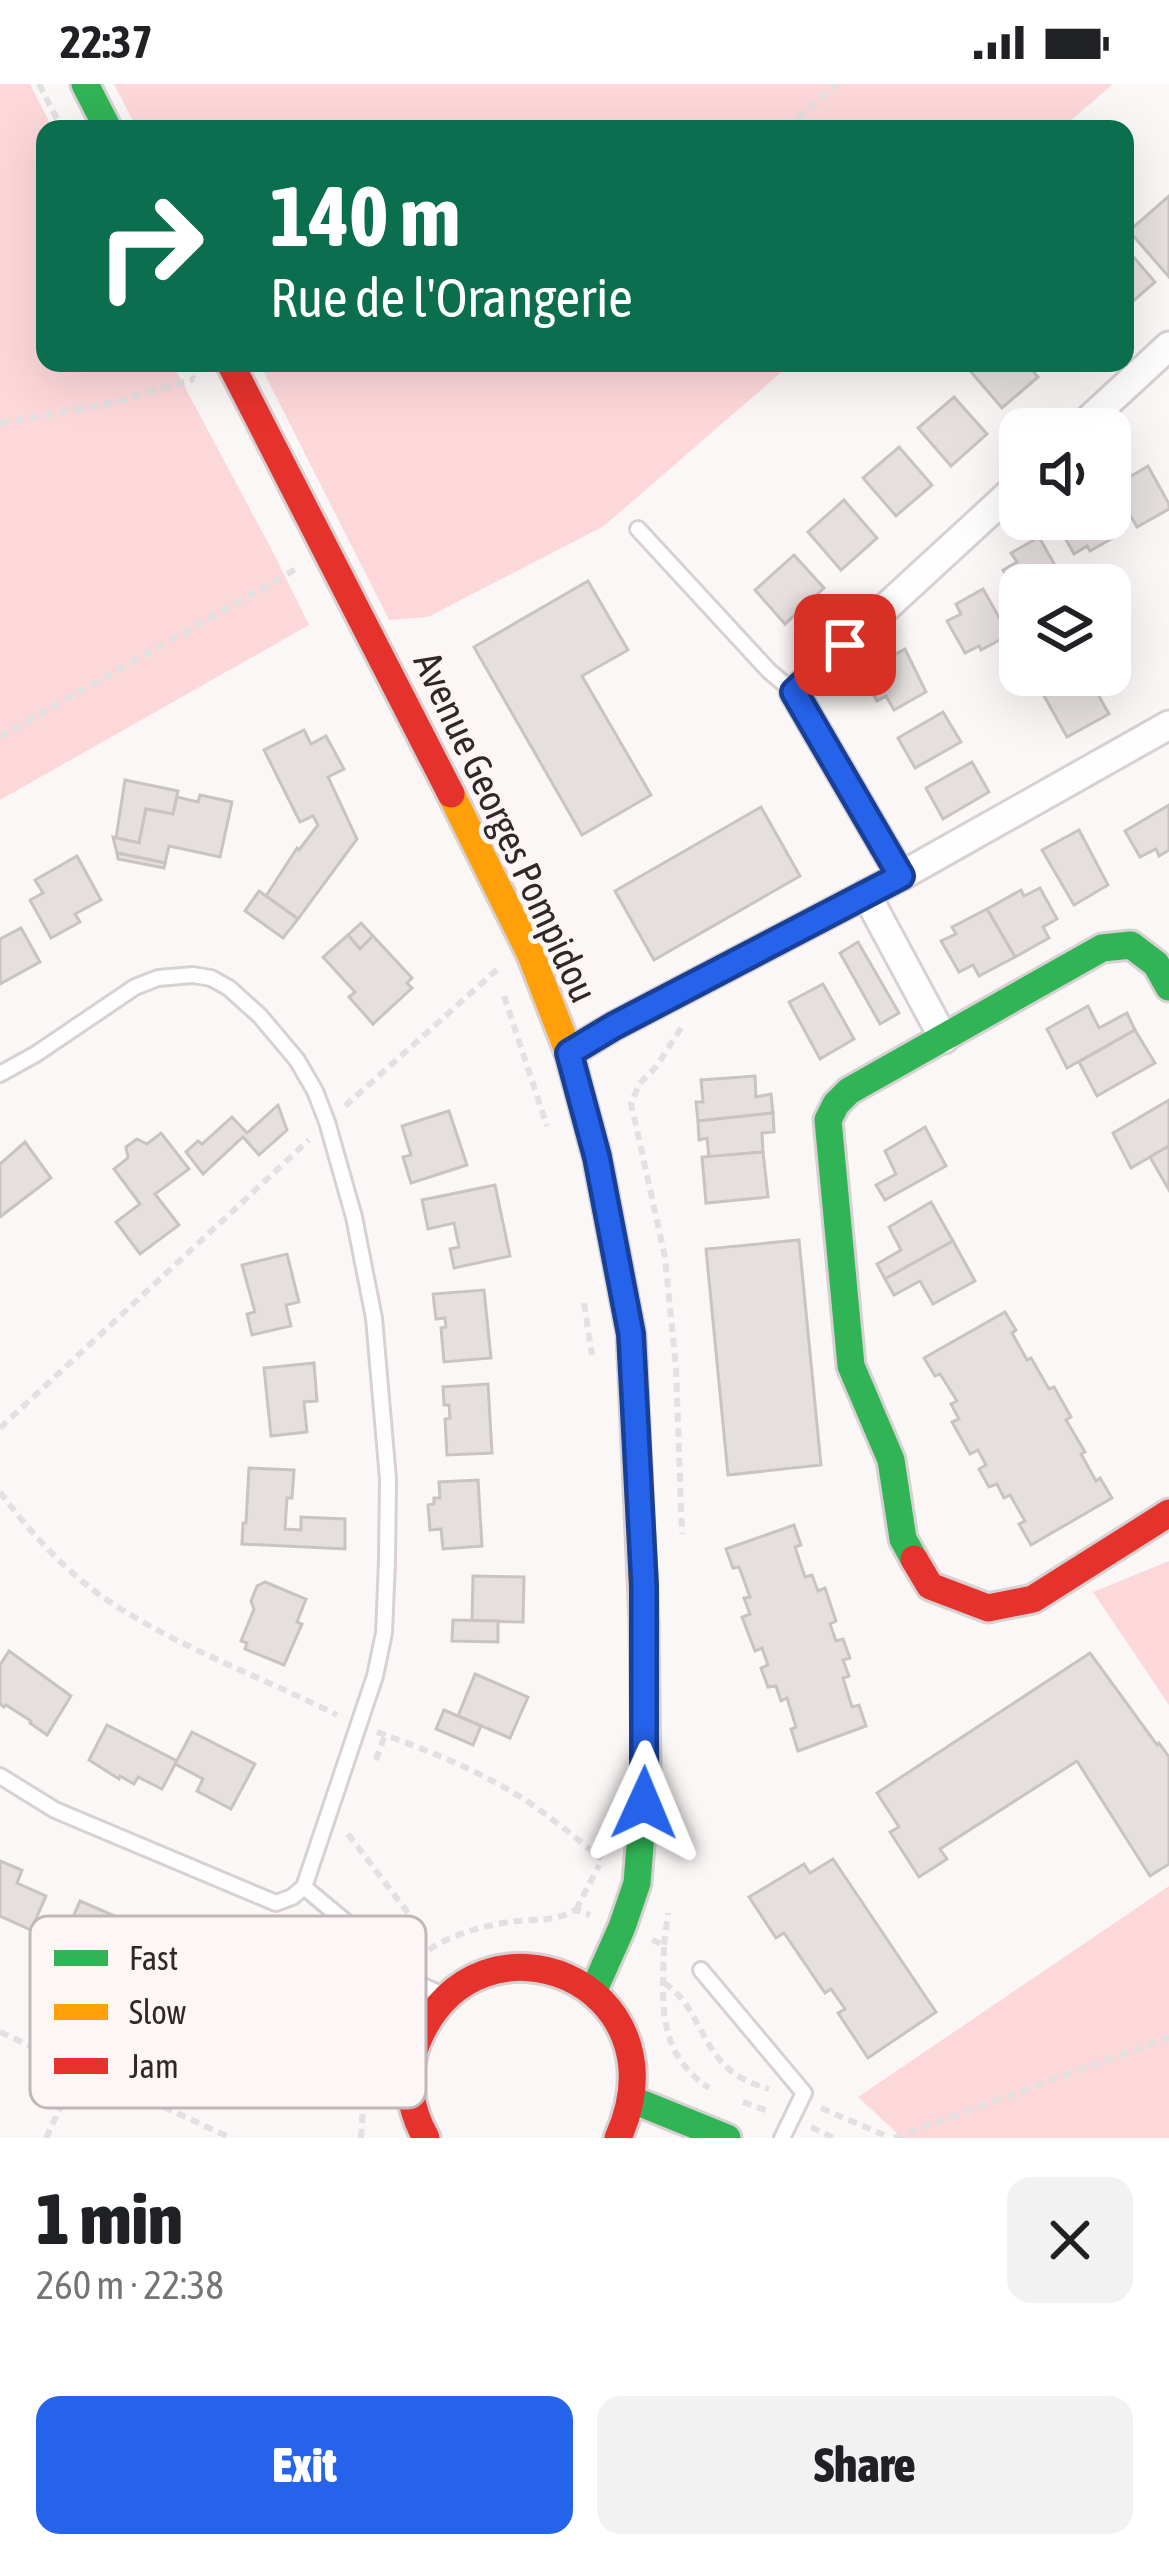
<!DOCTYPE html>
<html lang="en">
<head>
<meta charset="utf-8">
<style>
  :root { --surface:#fff; --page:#f2f2f2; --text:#202124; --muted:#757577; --accent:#2563eb }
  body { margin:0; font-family:"Asap Condensed",sans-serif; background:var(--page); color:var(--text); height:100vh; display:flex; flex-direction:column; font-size:45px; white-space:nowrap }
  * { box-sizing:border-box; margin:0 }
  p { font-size:39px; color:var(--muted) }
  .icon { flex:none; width:66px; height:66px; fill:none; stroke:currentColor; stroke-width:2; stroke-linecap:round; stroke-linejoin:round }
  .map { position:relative; height:2054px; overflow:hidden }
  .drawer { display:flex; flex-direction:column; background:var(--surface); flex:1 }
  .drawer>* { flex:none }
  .hud { position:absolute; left:36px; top:36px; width:1098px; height:252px; border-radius:24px; box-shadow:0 12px 48px #0002; background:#0b6e4f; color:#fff; overflow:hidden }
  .buttons { position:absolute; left:999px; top:324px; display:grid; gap:24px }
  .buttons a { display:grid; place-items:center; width:132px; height:132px; border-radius:24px; background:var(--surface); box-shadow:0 12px 48px #0002; font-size:60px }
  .pin { position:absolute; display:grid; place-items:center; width:102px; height:102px; color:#fff; margin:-51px; border-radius:24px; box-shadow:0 6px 18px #0006 }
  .me { position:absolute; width:132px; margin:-66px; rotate:1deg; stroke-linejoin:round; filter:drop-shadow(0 0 9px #0008) }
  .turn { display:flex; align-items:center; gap:42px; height:252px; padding:0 36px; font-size:54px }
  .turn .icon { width:156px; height:156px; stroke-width:2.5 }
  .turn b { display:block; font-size:84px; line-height:102px }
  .round { display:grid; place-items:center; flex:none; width:126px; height:126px; border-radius:24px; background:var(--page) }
  .headline { display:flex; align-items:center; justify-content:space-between; height:204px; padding:0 36px }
  h1 { font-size:72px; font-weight:800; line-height:90px }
  .button { display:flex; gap:24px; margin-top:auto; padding:24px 36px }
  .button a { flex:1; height:138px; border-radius:24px; background:var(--accent); color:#fff; font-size:48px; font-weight:800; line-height:138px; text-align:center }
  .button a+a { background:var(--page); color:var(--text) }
  .status { display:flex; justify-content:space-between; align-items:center; height:84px; padding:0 60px; background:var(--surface); direction:ltr }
  .status svg { height:33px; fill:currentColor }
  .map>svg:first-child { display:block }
  .green { fill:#fdd8db }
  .building { fill:#e5dfdf; stroke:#c9c3c3; stroke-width:3 }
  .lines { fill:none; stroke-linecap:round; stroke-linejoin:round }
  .lane-casing { stroke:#d7d1d1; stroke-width:20 }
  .street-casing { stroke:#d7d1d1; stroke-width:33 }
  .fast-casing { stroke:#d7d1d1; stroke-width:33 }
  .slow-casing { stroke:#d7d1d1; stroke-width:33 }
  .jam-casing { stroke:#d7d1d1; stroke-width:33 }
  .path { stroke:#e2e0e1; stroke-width:6; stroke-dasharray:9 6; stroke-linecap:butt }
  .lane { stroke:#fffefe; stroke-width:14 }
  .street { stroke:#fffefe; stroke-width:27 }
  .fast { stroke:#30b455; stroke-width:27 }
  .slow { stroke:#ff9f0a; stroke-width:27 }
  .jam { stroke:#e5322d; stroke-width:27 }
  .route-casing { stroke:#184099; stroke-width:30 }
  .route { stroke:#2563eb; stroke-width:21 }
  .labels { text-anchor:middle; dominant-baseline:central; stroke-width:10; stroke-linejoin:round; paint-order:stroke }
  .street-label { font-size:39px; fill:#2f2728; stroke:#fef5f6 }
  .key { fill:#fef5f6; stroke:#c0b7b8; stroke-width:3 }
  .key-label { font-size:33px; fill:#2f2728 }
</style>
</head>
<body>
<div class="status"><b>22:37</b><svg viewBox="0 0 49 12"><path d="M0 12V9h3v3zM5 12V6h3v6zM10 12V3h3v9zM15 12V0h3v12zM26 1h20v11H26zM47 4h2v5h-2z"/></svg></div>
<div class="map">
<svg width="1169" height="2054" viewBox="0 0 1169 2054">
  <rect width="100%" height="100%" fill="#fcf7f7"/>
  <g class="green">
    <path d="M0,0h30l23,45h-8v234h127l102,191 35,71 -309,175z"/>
    <path d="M114,0h999l-52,45h-924z"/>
    <path d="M259,279h533l-188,163 -176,91 -39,3z"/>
    <path d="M1169,1477v144l-76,-113z"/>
    <path d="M1169,1802v252h-267l-44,-41z"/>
  </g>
  <g class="building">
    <path d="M1169,112v81l-40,-46z"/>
    <path d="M1125,163l30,35 -30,26z"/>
    <path d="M981,279h45l12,14 -36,31 -31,-36z"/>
    <path d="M954,313l33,37 -36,32 -33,-38z"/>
    <path d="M899,363l33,38 -36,31 -33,-38z"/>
    <path d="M1119,378l9,16 20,-12 21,38v5l-32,18 -27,-47v-13z"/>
    <path d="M844,416l33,38 -36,32 -33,-38z"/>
    <path d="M1060,435h49l9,16 -28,16 -3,-5 -13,8 -18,-32z"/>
    <path d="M1039,453l26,46 -45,2v15l-17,-30 14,-8 -6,-9z"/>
    <path d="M794,471l30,33 -39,36 -30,-34z"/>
    <path d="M588,497l40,69 -46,26 69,119 -69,40 -108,-188z"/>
    <path d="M983,505l26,46 -28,15 -2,-4 -14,7 -18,-32 14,-7 -5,-10z"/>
    <path d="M905,565l21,43 -32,18 -8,-14 -9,5 -16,-28z"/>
    <path d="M1077,591h10l22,39 -42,23 -24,-43z"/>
    <path d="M943,628l18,30 -46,26 -17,-30z"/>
    <path d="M304,646l7,14 15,-8 18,33 -16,8 29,62 -59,80 -32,-23 31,-48 2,2 19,-25 -5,-9 -13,6 -36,-72z"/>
    <path d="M972,678l17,30 -46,27 -17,-31z"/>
    <path d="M125,696l53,11 -5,23 -27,-5 -7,34 -23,-5z"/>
    <path d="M200,711l32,7 -12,55 -51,-11 -4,17 -48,-10 -4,-16 26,6 7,-34 27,5 4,-17 21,5z"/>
    <path d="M1169,721v45l-10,6 -3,-7 -16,8 -15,-26z"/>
    <path d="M761,723l39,69 -146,84 -39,-69z"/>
    <path d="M1079,746l29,55 -34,20 -32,-55z"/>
    <path d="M117,769l48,10 -1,5 -46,-9z"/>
    <path d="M77,772l24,44 -26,14 5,8 -29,16 -21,-38 13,-7 -8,-13z"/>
    <path d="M1040,804l17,31 -14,8 6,11 -34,19 -28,-48 34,-19 3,6z"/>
    <path d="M259,807l39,28 -15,19 -38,-27z"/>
    <path d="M987,825l28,48 -36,19 -6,-11 -14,7 -18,-31 15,-7 -4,-7z"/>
    <path d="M361,839l12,13 -13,13 -12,-14z"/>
    <path d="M21,844l19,34 -40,22v-45z"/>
    <path d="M348,851l12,14 13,-13 39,42 -5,5 5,5 -39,36 -24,-27 6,-5 -32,-35z"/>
    <path d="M858,858l41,71 -19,11 -40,-71z"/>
    <path d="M823,900l31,55 -34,20 -31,-57z"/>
    <path d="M1088,922l11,22 28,-15 8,17 -68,38 -20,-39z"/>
    <path d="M1135,946l20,33 -58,33 -18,-34z"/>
    <path d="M755,992l1,21 15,-3 2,19 -75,8 -2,-19h7l-2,-22z"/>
    <path d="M1169,1016v46l-38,22 -18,-35z"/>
    <path d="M278,1021l9,25 -28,25 -16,-18 -40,37 -17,-22 12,-11 4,3 30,-27 15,16z"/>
    <path d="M449,1027l18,54 -56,18 -8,-26 8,-2 -9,-29z"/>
    <path d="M773,1029l1,19 -12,1 1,19 -54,5 -2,-19 -8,2 -1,-19z"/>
    <path d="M925,1043l21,39 -61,34 -9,-15 20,-11 -11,-23z"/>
    <path d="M161,1049l28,36 -34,25 24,31 -39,29 -24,-32 24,-18 -26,-35 14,-11 -2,-11 11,-8 10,5z"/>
    <path d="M25,1058l26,36 -51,39v-53z"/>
    <path d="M1169,1062v44l-19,-33z"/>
    <path d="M763,1068l5,45 -62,6 -4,-46z"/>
    <path d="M495,1101l15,71 -56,12 -4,-19 9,-2 -5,-24 -26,6 -6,-29z"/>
    <path d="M931,1118l22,39 -68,38 -8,-15 24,-14 -12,-23z"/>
    <path d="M799,1156l22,225 -93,10 -22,-226z"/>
    <path d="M953,1157l22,40 -42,23 -13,-23 -26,14 -9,-16z"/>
    <path d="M287,1170l12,48 -13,3 5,21 -39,9 -5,-21 8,-2 -13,-47z"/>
    <path d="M484,1206l7,68 -47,4 -3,-34 5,-1 -1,-9 -9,1 -3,-25z"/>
    <path d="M1005,1228l11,18 -4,3 15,27 4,-2 18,31 5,-2 17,30 -5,3 19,32 -4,2 15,27 4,-3 12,20 -81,47 -12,-21 6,-3 -15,-26 -6,3 -7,-14 -8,3 -10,-18 7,-4 -8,-15 -8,4 -18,-32 7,-3 -8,-15 6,-3 -17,-27 -5,2 -11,-18z"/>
    <path d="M314,1279l3,38 -13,1 3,30 -36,4 -7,-68z"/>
    <path d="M488,1300l4,69 -45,2 -2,-36 5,-1 -1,-13h-5l-1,-18z"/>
    <path d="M249,1384l45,2 -2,28h-5l-2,31 16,1v-13l44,2v30l-103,-5 1,-21h3z"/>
    <path d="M478,1396l4,66 -39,3 -2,-20 -11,1 -2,-25 6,-1v-6h6l-1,-16z"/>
    <path d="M794,1441l7,20 -6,2 10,30 7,-2 6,16 7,-3 11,33 -6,3 6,17 7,-2 7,19 -7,2 6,16 -6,2 9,29 7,-2 7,21 -68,25 -7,-22 5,-2 -9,-29 -6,3 -5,-15 -8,1 -7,-19 7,-3 -6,-17 -7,3 -13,-34 8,-3 -6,-16 6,-1 -11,-30 -6,1 -7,-19z"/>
    <path d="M473,1492l51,1 -1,45 -51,-1z"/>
    <path d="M265,1498l41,17 -9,23 5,2 -18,41 -39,-16 2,-6 -6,-2 13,-32 -3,-8 6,-15z"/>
    <path d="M453,1536l45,1v21l-46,-1z"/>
    <path d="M9,1567l62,45 -24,39 -17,-12 1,-2 -25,-16 -2,2 -4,-3v-39z"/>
    <path d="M1090,1569l67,92 2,-2 10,14v107l-19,12 -73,-115 -137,88 7,10 -28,18 -29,-45 9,-5 -22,-34z"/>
    <path d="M475,1590l53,23 -18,41 -52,-22z"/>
    <path d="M444,1626l37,16 -8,19 -37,-16z"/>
    <path d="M107,1641l70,36 -15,28 -24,-12 -4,7 -14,-8 -1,3 -30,-19z"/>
    <path d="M192,1648l63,32 -24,45 -34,-18 6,-12 -28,-15z"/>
    <path d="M833,1775l103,153 -68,46 -30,-45 7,-4 -14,-20 -6,4 -41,-60 -8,5 -27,-41 55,-33 6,9z"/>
    <path d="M0,1777l22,9 -5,13 29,13 -15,34 -31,-14z"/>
    <path d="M80,1817l35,15 -5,13 29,12 -14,34 -65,-28z"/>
  </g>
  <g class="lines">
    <defs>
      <g id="lane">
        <path d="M638,445l131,142 25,21"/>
        <path d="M0,990l36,-20 99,-67 23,-9 35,-3 18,3 18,10 31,28 37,44 18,31 12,31 27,95 20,101 14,161 -1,82 -3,72 -9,43 -71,211 -12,10 -16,6 -221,-93 -55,-34"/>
        <path d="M304,1803l86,72 21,22 30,13"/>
        <path d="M701,1886l103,123 -22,45"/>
      </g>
      <g id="street">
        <path d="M1079,345l90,-83"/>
        <path d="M901,792l-107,-184 226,-208"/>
        <path d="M866,810l78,145"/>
        <path d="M569,969l45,-27 287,-150 268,-151"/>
      </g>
      <g id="fast">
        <path d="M85,0l23,45"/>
        <path d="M914,1475l-11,-20 -12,-79 -40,-94 -23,-246 8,-16 13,-13 253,-143 29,-3 25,19 13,23"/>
        <path d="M593,1908l29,-65 15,-44 9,-112 -2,-148"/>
        <path d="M633,2016l94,38"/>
      </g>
      <path id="slow" d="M451,710l80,161 38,98 28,104 34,177 13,289"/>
      <g id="jam">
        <path d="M230,279l221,431"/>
        <path d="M914,1475l16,27 58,22 45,-9 136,-86"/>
        <path d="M426,2054c-17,-30 -22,-65 -8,-98 61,-142 270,-58 200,98"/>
      </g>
    </defs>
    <use href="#lane" class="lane-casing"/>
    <use href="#street" class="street-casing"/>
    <use href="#fast" class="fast-casing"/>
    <use href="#slow" class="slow-casing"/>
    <use href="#jam" class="jam-casing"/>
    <g class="path">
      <path d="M39,0l23,45"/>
      <path d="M787,45l49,-45"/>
      <path d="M185,279l9,16"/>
      <path d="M0,339l108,-19 86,-25"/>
      <path d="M0,653l296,-168"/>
      <path d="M504,912l43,130"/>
      <path d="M681,944l-25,39 -16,16 -9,20 34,154 11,111 6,166"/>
      <path d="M345,1022l155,-139"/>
      <path d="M584,1219l8,52"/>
      <path d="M0,1344l309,-288"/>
      <path d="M0,1408c29,39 64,78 104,106 72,49 156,78 233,117"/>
      <path d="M377,1648c44,16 91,34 132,58 33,19 63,45 93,69"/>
      <path d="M376,1676l9,-25"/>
      <path d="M348,1750l73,96"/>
      <path d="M576,1826l23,-45"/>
      <path d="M652,1856l12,5c-1,57 -9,106 45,143"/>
      <path d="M664,1861l4,-32"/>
      <path d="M417,1875c25,-23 69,-35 102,-38 24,-2 35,0 57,-11l14,5"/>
      <path d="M664,1899c34,21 37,67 70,90 10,8 23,12 35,16"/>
      <path d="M0,1948l231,106"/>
      <path d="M743,2018l28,10"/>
      <path d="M821,2024l63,27"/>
      <path d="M811,2043l23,11"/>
      <path d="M46,2054l33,-70"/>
      <path d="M361,2054l7,-104 20,-44"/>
      <path d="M894,2054l275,-101"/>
    </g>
    <use href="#lane" class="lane"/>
    <use href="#street" class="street"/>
    <use href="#fast" class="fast"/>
    <use href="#slow" class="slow"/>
    <use href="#jam" class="jam"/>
  </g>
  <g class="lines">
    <defs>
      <path id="route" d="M644,1719v-218l-13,-251 -34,-177 -28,-104 45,-27 287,-150 -107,-184 51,-47"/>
    </defs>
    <use href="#route" class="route-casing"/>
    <use href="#route" class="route"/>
  </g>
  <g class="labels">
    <g class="street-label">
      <text transform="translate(506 743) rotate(65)">Avenue Georges Pompidou</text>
    </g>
  </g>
  <rect x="30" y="1832" width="396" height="192" rx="18" class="key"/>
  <rect x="54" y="1866" width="54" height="16" fill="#30b455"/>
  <rect x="54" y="1920" width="54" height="16" fill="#ff9f0a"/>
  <rect x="54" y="1974" width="54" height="16" fill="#e5322d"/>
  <g class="key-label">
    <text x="129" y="1886">Fast</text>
    <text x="129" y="1940">Slow</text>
    <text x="129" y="1994">Jam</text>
  </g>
</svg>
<div class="buttons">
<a><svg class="icon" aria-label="sound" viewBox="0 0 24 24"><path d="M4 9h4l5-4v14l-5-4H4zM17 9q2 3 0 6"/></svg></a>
<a><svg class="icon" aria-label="layers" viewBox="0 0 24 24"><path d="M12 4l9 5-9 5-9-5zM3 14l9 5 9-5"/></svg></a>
</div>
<div class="pin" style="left:845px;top:561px;background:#d93025"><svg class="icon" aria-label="arrive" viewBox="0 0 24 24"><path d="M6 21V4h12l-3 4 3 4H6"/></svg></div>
<svg class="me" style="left:644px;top:1719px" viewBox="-20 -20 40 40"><path d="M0-17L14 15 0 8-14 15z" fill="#2563eb" stroke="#fff" stroke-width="4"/></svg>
<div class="hud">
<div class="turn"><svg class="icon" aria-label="right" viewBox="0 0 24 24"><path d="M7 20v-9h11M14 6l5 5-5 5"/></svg><div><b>140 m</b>Rue de l'Orangerie</div></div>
</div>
</div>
<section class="drawer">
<div class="headline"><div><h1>1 min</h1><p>260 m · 22:38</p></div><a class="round"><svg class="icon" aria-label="close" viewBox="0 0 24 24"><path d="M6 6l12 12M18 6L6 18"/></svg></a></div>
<div class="button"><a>Exit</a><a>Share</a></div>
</section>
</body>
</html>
